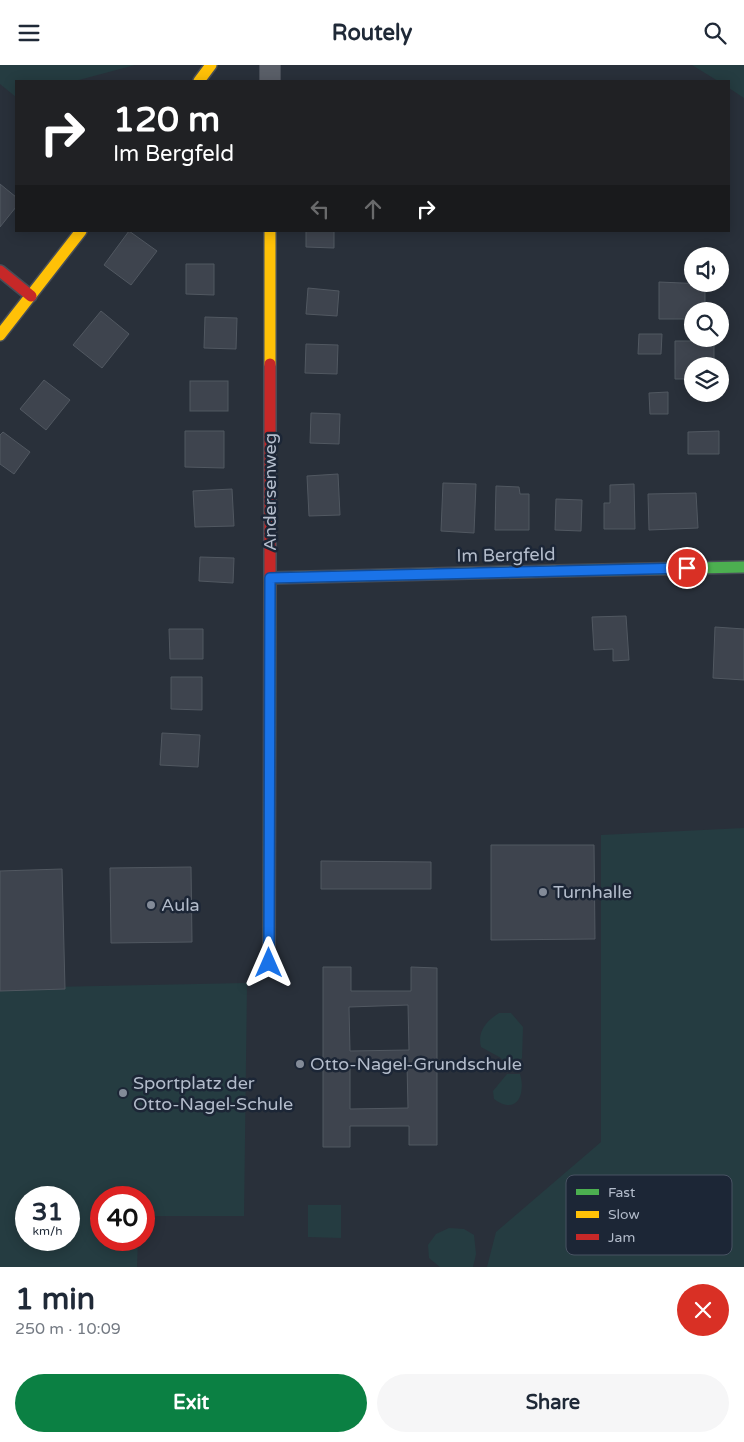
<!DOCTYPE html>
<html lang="en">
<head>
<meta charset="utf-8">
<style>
  :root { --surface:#fff; --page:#f6f6f7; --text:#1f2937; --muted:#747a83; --accent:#0b8043 }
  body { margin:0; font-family:"Varela Round",sans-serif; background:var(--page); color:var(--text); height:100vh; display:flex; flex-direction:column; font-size:19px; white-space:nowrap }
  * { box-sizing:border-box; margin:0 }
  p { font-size:16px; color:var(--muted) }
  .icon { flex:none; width:28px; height:28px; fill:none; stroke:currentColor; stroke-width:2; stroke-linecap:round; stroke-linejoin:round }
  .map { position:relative; height:1202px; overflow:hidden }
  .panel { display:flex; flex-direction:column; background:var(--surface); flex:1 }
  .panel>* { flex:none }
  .banner { position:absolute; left:15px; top:15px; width:715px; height:152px; border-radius:0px; box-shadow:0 2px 12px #0003; background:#202124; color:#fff; overflow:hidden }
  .fabs { position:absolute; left:684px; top:182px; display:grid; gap:10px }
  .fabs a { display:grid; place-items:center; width:45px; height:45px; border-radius:50%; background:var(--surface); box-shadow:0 2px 12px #0003; font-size:25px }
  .speed { position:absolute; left:15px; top:1121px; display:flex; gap:10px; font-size:25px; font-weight:700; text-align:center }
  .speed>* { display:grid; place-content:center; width:65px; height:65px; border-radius:50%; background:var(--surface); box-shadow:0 2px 12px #0003; line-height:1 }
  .speed small { font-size:12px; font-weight:400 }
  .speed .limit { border:8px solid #d22; background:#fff; color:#111 }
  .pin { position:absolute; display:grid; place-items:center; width:42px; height:42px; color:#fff; margin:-21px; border:2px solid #fff; border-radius:50%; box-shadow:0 1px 5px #0007 }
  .me { position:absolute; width:55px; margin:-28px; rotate:0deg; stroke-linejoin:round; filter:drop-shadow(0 0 4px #0008) }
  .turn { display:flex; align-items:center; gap:18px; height:105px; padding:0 15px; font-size:22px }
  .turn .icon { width:65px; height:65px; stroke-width:2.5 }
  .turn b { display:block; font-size:35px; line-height:42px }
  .lanes { display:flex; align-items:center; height:48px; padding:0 15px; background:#0003; justify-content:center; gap:25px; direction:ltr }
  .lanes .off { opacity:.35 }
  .round { display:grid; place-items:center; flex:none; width:52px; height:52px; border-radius:26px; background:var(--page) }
  .overview { display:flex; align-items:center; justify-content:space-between; height:85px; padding:0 15px }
  h1 { font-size:30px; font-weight:800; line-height:38px }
  .button { display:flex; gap:10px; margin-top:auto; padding:10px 15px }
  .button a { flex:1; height:58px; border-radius:30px; background:var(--accent); color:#fff; font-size:20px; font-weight:800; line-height:58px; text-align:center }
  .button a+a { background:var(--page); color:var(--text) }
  header { display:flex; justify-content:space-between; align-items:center; height:65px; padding:0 15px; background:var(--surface); font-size:22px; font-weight:800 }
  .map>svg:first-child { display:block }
  .green { fill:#253c41; fill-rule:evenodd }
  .building { fill:#3e444e; stroke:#515861; fill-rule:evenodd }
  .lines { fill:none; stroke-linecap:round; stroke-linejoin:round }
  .street-casing { stroke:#474d57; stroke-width:22 }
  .fast-casing { stroke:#474d57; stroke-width:14 }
  .slow-casing { stroke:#474d57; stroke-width:14 }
  .jam-casing { stroke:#474d57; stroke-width:14 }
  .street { stroke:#5a5f68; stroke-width:20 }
  .fast { stroke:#4caf50; stroke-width:11 }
  .slow { stroke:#ffc107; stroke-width:11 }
  .jam { stroke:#c62828; stroke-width:11 }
  .route-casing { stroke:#114b97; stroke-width:12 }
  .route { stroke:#1a73e8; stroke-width:9 }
  .poi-dot { fill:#838b98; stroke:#1c2636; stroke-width:2 }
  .labels { text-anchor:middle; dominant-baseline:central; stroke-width:5; stroke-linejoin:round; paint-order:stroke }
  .street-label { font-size:18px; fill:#b3bccb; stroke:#1c2636 }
  .poi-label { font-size:18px; fill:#b3bccb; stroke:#1c2636; text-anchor:start }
  .key { fill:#1c2636; stroke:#495363; stroke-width:1 }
  .key-label { font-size:14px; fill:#b3bccb }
</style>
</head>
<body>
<header><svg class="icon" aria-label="menu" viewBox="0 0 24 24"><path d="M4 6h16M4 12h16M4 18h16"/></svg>Routely<svg class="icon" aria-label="search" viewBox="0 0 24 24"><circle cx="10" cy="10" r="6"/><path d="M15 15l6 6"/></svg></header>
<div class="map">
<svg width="744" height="1202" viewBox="0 0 744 1202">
  <rect width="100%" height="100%" fill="#29303a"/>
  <g class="green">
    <path d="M0,0h135l-60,16h-59v16l-16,-13z"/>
    <path d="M692,0h52v33l-15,-10v-7h-11z"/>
    <path d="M744,763v439h-257l9,-35 105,-90v-307z"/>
    <path d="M247,918l-3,233h-100v-19h-43v43h37l-1,27h-137v-279zM26,1132h43v43h-43z"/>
    <path d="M499,948h12l12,14 -1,31 -4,4 -14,1 -3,-5 -20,-11c-4,-15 5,-26 18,-34z"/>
    <path d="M507,1009h13c6,20 -3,42 -26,25l-1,-8z"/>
    <path d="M308,1140h33v33l-33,-1z"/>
    <path d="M449,1163l15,1 10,6 2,19 -3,13h-33l-11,-9 -1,-13 8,-11z"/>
  </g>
  <g class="building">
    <path d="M0,119l16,13v10l-16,20z"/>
    <path d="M129,166l28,20 -26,34 -27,-20z"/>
    <path d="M306,166h28v17l-28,-1z"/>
    <path d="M186,199h28v31l-28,-1z"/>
    <path d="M659,217l46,2v27h-13v8h-33z"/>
    <path d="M308,223l31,3 -2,25 -31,-2z"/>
    <path d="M101,246l28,23 -27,34 -29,-23z"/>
    <path d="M205,252l32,1 -1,31 -32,-1z"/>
    <path d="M639,269h23l-1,20h-23z"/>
    <path d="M675,276h39v25h-22v13h-17z"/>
    <path d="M306,279l32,1 -1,29 -32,-1z"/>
    <path d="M44,315l26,20 -24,30 -26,-21z"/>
    <rect x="190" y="316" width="38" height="30"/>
    <path d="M668,327v22h-18l-1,-21z"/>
    <path d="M311,348l29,1 -1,30 -29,-1z"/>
    <path d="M185,366h39v37l-39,-1z"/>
    <path d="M719,366v23h-31v-22z"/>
    <path d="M3,367l27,20 -16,22 -14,-10v-29z"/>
    <path d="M338,409l2,41 -31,1 -2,-40z"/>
    <path d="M443,418l33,1 -2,49 -33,-2z"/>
    <path d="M634,419l1,45h-31v-26h6v-18z"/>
    <path d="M496,421l23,1 1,7h9v36h-34z"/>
    <path d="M232,424l2,37 -39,1 -2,-36z"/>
    <path d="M696,428l2,35 -49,2 -1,-36z"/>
    <path d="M556,434l26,1 -1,31 -26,-1z"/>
    <path d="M200,492l34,1 -1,25 -34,-2z"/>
    <path d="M626,551l3,44 -16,1v-12l-19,1 -2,-33z"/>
    <path d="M715,562l29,2v51l-31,-2z"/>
    <path d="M169,564h34v30h-33z"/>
    <path d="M171,612h31v33l-31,-1z"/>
    <path d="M162,668l38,2 -2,32 -38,-2z"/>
    <path d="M491,780h103l1,94 -104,1z"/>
    <path d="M321,796l110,1v27h-110z"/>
    <path d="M191,802l1,75 -81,1 -1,-75z"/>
    <path d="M62,804l3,120 -65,2v-120z"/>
    <path d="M323,902h28v24h60v-24l26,1v177h-28v-19h-59v21h-27zM408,940l1,45 -59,1 -1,-44zM407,999l1,44 -58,1v-44z"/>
  </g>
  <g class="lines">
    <defs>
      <path id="street" d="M270,16v-16"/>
      <g id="fast">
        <path d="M555,506l189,-4"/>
        <path d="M269,897l1,-381"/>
      </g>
      <g id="slow">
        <path d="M199,16l12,-16"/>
        <path d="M0,270l81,-104"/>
        <path d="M270,299v-133"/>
        <path d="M270,513l285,-7"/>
      </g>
      <g id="jam">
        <path d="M0,206l31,25"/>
        <path d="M270,516v-217"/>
      </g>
    </defs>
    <use href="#street" class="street-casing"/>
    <use href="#fast" class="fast-casing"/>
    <use href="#slow" class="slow-casing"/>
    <use href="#jam" class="jam-casing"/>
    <use href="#street" class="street"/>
    <use href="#fast" class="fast"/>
    <use href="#slow" class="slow"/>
    <use href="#jam" class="jam"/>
  </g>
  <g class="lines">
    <defs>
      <path id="route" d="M269,898l1,-385 417,-10"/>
    </defs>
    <use href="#route" class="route-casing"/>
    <use href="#route" class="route"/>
  </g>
  <g class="poi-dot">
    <circle cx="543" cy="827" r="5"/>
    <circle cx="151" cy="840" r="5"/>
    <circle cx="300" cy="999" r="5"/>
    <circle cx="123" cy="1028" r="5"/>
  </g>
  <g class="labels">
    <g class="street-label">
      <text transform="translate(270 427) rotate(-90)">Andersenweg</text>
      <text transform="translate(506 490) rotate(-1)">Im Bergfeld</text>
    </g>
    <g class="poi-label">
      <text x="553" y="827">Turnhalle</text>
      <text x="161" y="840">Aula</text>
      <text x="310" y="999">Otto-Nagel-Grundschule</text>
      <text x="133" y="1018">Sportplatz der<tspan x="133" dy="21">Otto-Nagel-Schule</tspan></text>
    </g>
  </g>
  <rect x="566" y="1110" width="166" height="80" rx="8" class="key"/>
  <rect x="576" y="1124" width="23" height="6" fill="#4caf50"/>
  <rect x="576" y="1146" width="23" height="7" fill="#ffc107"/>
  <rect x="576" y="1169" width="23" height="6" fill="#c62828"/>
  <g class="key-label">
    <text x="608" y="1132">Fast</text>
    <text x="608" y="1154">Slow</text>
    <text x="608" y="1177">Jam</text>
  </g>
</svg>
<div class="fabs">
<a><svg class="icon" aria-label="sound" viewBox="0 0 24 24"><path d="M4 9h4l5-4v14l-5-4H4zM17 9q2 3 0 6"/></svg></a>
<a><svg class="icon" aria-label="search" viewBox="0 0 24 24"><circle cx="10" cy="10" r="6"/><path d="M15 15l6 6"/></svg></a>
<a><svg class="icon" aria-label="layers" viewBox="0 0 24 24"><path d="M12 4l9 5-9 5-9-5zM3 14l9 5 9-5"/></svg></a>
</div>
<div class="speed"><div>31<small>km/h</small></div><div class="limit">40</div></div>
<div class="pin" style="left:687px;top:503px;background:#d93025"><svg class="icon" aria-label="arrive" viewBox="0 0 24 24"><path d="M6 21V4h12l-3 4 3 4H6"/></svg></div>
<svg class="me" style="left:269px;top:898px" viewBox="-20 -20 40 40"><path d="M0-17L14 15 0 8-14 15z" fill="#1a73e8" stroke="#fff" stroke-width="4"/></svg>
<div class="banner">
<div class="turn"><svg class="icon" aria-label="right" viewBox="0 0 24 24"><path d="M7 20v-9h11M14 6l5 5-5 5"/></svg><div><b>120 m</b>Im Bergfeld</div></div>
<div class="lanes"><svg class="icon off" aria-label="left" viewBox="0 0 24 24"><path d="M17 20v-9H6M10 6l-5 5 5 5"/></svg><svg class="icon off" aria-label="ahead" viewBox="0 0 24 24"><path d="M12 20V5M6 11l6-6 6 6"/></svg><svg class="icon" aria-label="right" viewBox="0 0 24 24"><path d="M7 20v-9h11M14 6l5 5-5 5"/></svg></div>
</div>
</div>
<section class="panel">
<div class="overview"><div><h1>1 min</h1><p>250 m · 10:09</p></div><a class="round" style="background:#d93025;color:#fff"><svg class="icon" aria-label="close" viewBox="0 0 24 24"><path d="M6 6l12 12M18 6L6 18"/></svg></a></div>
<div class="button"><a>Exit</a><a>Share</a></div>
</section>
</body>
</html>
